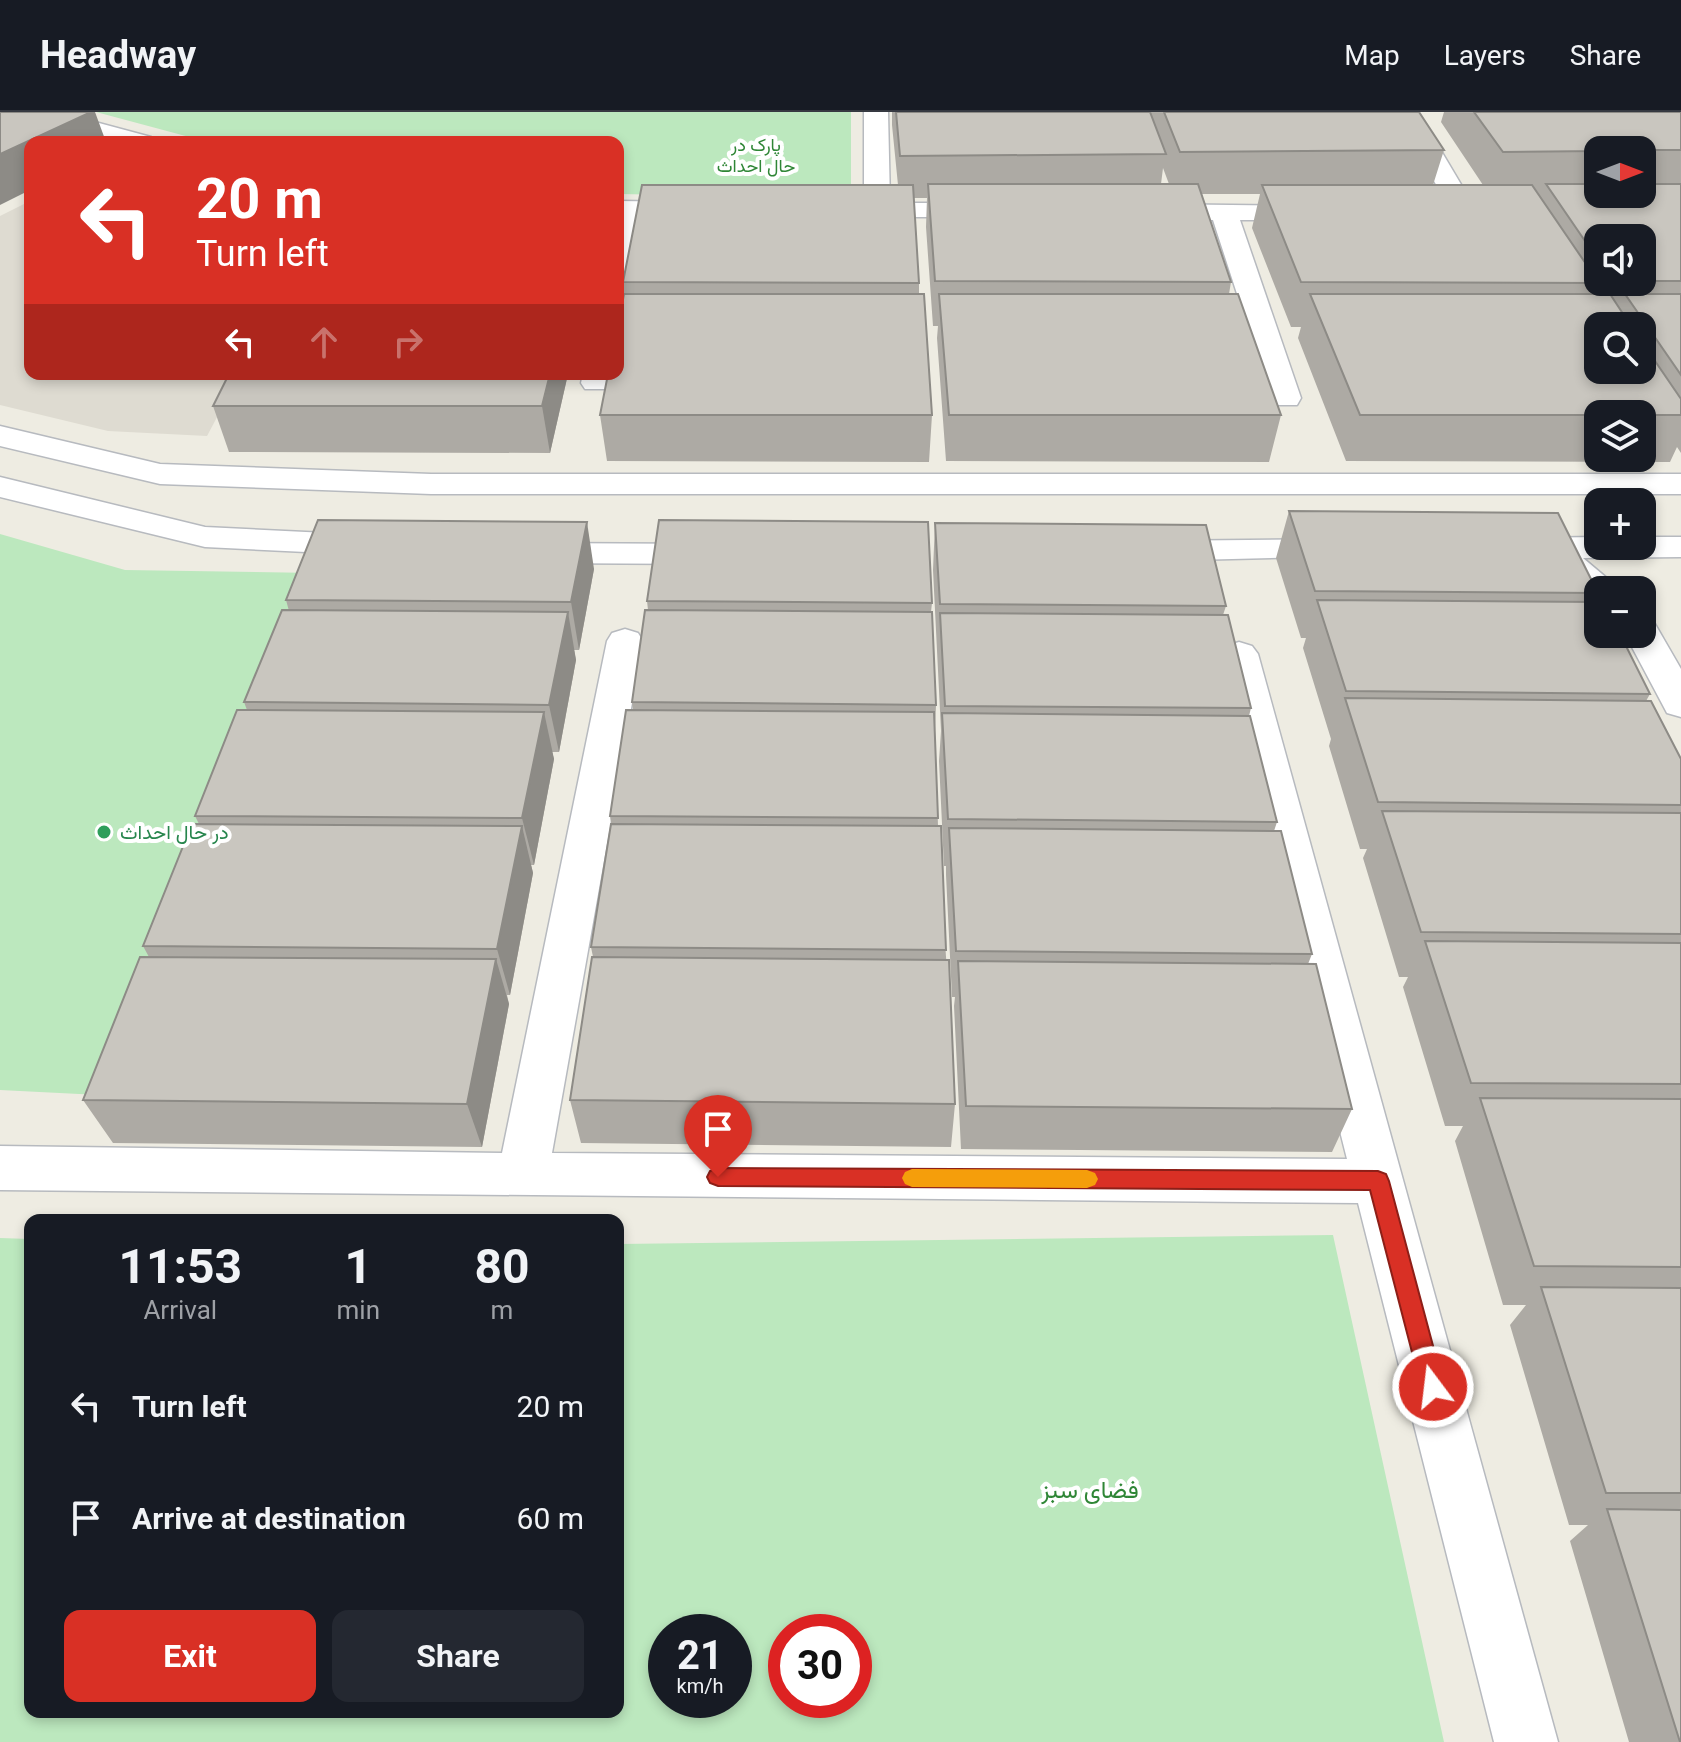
<!DOCTYPE html>
<html lang="en">
<head>
<meta charset="utf-8">
<style>
  :root { --surface:#171b24; --page:#242831; --text:#f1f3f6; --muted:#9ea1a6; --line:#363941; --accent:#d93025 }
  body { margin:0; font-family:Roboto,Vazirmatn,sans-serif; background:var(--page); color:var(--text); height:100vh; display:flex; flex-direction:column; font-size:30px; white-space:nowrap }
  * { box-sizing:border-box; margin:0 }
  p { font-size:26px; color:var(--muted) }
  .icon { flex:none; width:44px; height:44px; fill:none; stroke:currentColor; stroke-width:2; stroke-linecap:round; stroke-linejoin:round }
  .map { position:relative; flex:1; overflow:hidden }
  .details { position:absolute; left:24px; top:1102px; width:600px; height:504px; display:flex; flex-direction:column; background:var(--surface); border-radius:16px; box-shadow:0 4px 12px #0003 }
  .details>* { flex:none }
  .guide { position:absolute; left:24px; top:24px; width:600px; height:244px; border-radius:16px; box-shadow:0 4px 12px #0003; background:#d93025; color:#fff; overflow:hidden }
  .needle { width:52px; rotate:90deg }
  .tools { position:absolute; left:1584px; top:24px; display:grid; gap:16px }
  .tools a { display:grid; place-items:center; width:72px; height:72px; border-radius:16px; background:var(--surface); box-shadow:0 4px 12px #0003; font-size:40px }
  .speed { position:absolute; left:648px; top:1502px; display:flex; gap:16px; font-size:40px; font-weight:700; text-align:center }
  .speed>* { display:grid; place-content:center; width:104px; height:104px; border-radius:50%; background:var(--surface); box-shadow:0 4px 12px #0003; line-height:1 }
  .speed small { font-size:20px; font-weight:400 }
  .speed .limit { border:12px solid #d22; background:#fff; color:#111 }
  .pin { position:absolute; display:grid; place-items:center; width:68px; height:68px; color:#fff; margin:-82px -34px; border-radius:50% 50% 50% 0; rotate:-45deg; box-shadow:0 0 8px #0007 }
  .pin .icon { rotate:45deg }
  .me { position:absolute; width:88px; margin:-44px; rotate:345deg; stroke-linejoin:round; filter:drop-shadow(0 0 6px #0008) }
  .turn { display:flex; align-items:center; gap:28px; height:168px; padding:0 40px; font-size:36px }
  .turn .icon { width:104px; height:104px; stroke-width:2.5 }
  .turn b { display:block; font-size:56px; line-height:68px }
  .lanes { display:flex; align-items:center; height:76px; padding:0 40px; background:#0003; justify-content:center; gap:40px; direction:ltr }
  .lanes .off { opacity:.35 }
  .eta { display:flex; justify-content:space-evenly; align-items:center; height:136px; text-align:center }
  .eta b { font-size:48px; font-weight:700; line-height:56px }
  .primary-button { display:flex; gap:16px; margin-top:auto; padding:16px 40px }
  .primary-button a { flex:1; height:92px; border-radius:16px; background:var(--accent); color:#fff; font-size:32px; font-weight:700; line-height:92px; text-align:center }
  .primary-button a+a { background:var(--page); color:var(--text) }
  ul { padding:0; list-style:none }
  li { display:flex; align-items:center; gap:24px; height:112px; padding:0 40px }
  li div { flex:1 }
  li b { display:block; font-size:30px }
  li em { font-style:normal }
  header { display:flex; align-items:center; gap:48px; box-sizing:border-box; height:112px; padding:0 40px; background:var(--surface); border-bottom:2px solid var(--line) }
  header strong { font-size:38px }
  nav { display:flex; gap:44px; margin-inline-start:auto; font-size:28px }
  .map>svg:first-child { display:block }
  .education { fill:#dedbd1 }
  .green { fill:#bce8be; fill-rule:evenodd }
  .lines { fill:none; stroke-linecap:round; stroke-linejoin:round }
  .minor-casing { stroke:#b7babf; stroke-width:3 }
  .minor { fill:#fff; fill-rule:evenodd }
  .wall { fill:#adaaa4; fill-rule:evenodd }
  .shaded-wall { fill:#8d8b86 }
  .building { fill:#c9c6bf; stroke:#8d8b86; stroke-width:2 }
  .route { fill:#d93025; stroke:#8d1f18; stroke-width:2 }
  .slow { fill:#f59e0b }
  .leisure-dot { fill:#2e9e5b; stroke:#fff; stroke-width:3 }
  .labels { text-anchor:middle; dominant-baseline:central; stroke-width:8; stroke-linejoin:round; paint-order:stroke }
  .far-park-label { font-size:18px; fill:#2f8636; stroke:#fff }
  .leisure-label { font-size:20px; fill:#27864d; stroke:#fff; text-anchor:start }
  .near-park-label { font-size:24px; fill:#2f8636; stroke:#fff }
</style>
</head>
<body>
<header>
<strong>Headway</strong>
<nav><a>Map</a><a>Layers</a><a>Share</a></nav>
</header>
<div class="map">
<svg width="1681" height="1630" viewBox="0 0 1681 1630">
  <rect width="100%" height="100%" fill="#eeece2"/>
  <path class="education" d="M30,89v173h210l-33,62 -99,-5 -108,-26v-189z"/>
  <g class="green">
    <path d="M96,0h755v86l-233,-4v-52h-410z"/>
    <path d="M0,422l125,36 192,3 -218,522 -99,-5z"/>
    <path d="M1333,1123l111,507h-1444v-504l30,1v473h588v-468zM666,1520h68v68h-68zM786,1520h68v68h-68z"/>
  </g>
  <g class="lines">
    <defs>
      <g id="minor">
        <path d="M19,0h39l93,25 3,5h-40l-91,-25z"/>
        <path d="M864,0h24l2,91h98l9,2 4,6 -4,6h-150l-4,-6 4,-6 17,-2z"/>
        <path d="M1394,0h24l60,101 -4,6h-18z"/>
        <path d="M618,89l78,1 13,8 -13,8 -56,-1 -8,48 -4,6 -10,2z"/>
        <path d="M1148,92l177,2 4,6 -4,6 -9,2h-76l61,178 -4,7h-22l-4,-7 -58,-178 -74,-2 -4,-6 4,-6z"/>
        <path d="M583,262h30l-6,15h-22l-4,-6z"/>
        <path d="M0,314l160,38 271,10h1250v20h-1250l-271,-10 -160,-38z"/>
        <path d="M0,365l205,50 163,8 12,3 5,7 -5,7 -12,3 -163,-8 -205,-50z"/>
        <path d="M1598,425v9h44v-9h39v20l-98,1 38,32h-23v10l-58,-42 -36,-3 -5,-7 5,-7 12,-3z"/>
        <path d="M1339,427l12,3 5,7 -5,7 -199,5 -12,-3 -5,-7 5,-7 12,-3z"/>
        <path d="M532,431l183,1 12,3 5,7 -5,7 -12,3 -183,-1 -12,-3 -5,-7 5,-7z"/>
        <path d="M1642,508l13,4 26,45v48l-14,-4 -42,-79h17z"/>
        <path d="M625,517l13,4 5,8 -91,512 795,6 -127,-505 6,-8 13,-4 13,4 6,8 300,1088h-64l-136,-539 -1358,-13v-44l502,7 105,-512 5,-8z"/>
      </g>
    </defs>
    <use href="#minor" class="minor-casing"/>
    <use href="#minor" class="minor"/>
  </g>
  <g class="wall">
    <path d="M892,0h527l25,38 -11,35h50l-42,-63 3,-10h237v341l-4,-6 -7,15 -324,-1 -48,-123 3,-11h-10l-39,-99 8,-34h-59l30,88 -2,12 52,121 -12,47 -323,-1 -9,-123 1,-12h-5l-7,-99 1,-29h-13l5,85v11l13,121 -3,47 -322,-1 -7,-46 24,-121 -1,-12 275,-97 -6,-60zM1598,38h44v44h-44zM1163,56l6,16h-8zM1598,126h44v44h-44zM1598,214h44v44zM1598,302l44,1v43h-44z"/>
    <path d="M229,262h339l-18,79 -321,-1 -16,-46z"/>
    <path d="M1289,399l309,81 -4,10 56,92 -4,7 35,58v983h-52l-59,-201 18,-16h-19l-59,-200 16,-20h-23l-48,-164 8,-15h-18l-42,-139 5,-10h-9l-36,-119 4,-9h-7l-31,-103 2,-7 -28,-91 3,-10h-5l-25,-80z"/>
    <path d="M935,411l291,83 -3,9 28,93 -2,8 28,106 -3,9 38,123 -4,10 44,145 -20,43 -371,-3 -7,-143 1,-9h-3l-6,-122v-9h-2l-5,-105 2,-30 -8,-161z"/>
    <path d="M594,457l-15,81h-5l2,10 -17,92h-7l2,7 -20,106h-3l2,8 -23,122h-3l2,9 -27,143 -369,-4 -30,-43 66,-143 -6,-11 56,-122 -4,-8 52,-106 -3,-8 45,-91 -3,-11z"/>
    <path d="M647,489l285,2 -1,9 5,93 -1,26 3,95 17,278 -4,43 -370,-4 -11,-43 23,-143 -2,-10 20,-123 -1,-8 23,-106 -1,-8 16,-92z"/>
  </g>
  <g class="shaded-wall">
    <path d="M91,0h4l11,30h-76v48l-30,15v-51z"/>
    <path d="M550,262h18l-18,79 -8,-47z"/>
    <path d="M587,410l7,47 -15,81 -8,-48z"/>
    <path d="M568,500l8,48 -17,92 -10,-47z"/>
    <path d="M544,600l10,47 -20,106 -12,-47z"/>
    <path d="M522,714l11,47 -23,122 -13,-46z"/>
    <path d="M496,847l13,45 -27,143 -15,-43z"/>
  </g>
  <g class="building">
    <path d="M0,0h91l-91,42z"/>
    <path d="M896,0h254l16,42 -266,2z"/>
    <path d="M1164,0h255l25,38 -264,2z"/>
    <path d="M1474,0h207v38h-83v1l-95,1z"/>
    <path d="M928,72h270l33,98 -296,-1z"/>
    <path d="M1546,72h52v10h44v-10h39v97h-39v-43h-44v22z"/>
    <path d="M642,73h271l6,98 -296,-1z"/>
    <path d="M1262,73h270l67,98 -298,-1z"/>
    <path d="M624,182h300l8,121h-332l8,-41h10v-48z"/>
    <path d="M939,182h299l43,121h-332z"/>
    <path d="M1310,182h300l21,32h-33v44h44v-28l39,57v16h-39v-1h-44v1h-238z"/>
    <path d="M1625,182h56v81z"/>
    <path d="M229,262h321l-8,32h-329z"/>
    <path d="M1289,399l269,2 40,80 -283,-2z"/>
    <path d="M318,408l269,2 -16,80 -285,-2z"/>
    <path d="M659,408l269,2 4,81 -285,-2z"/>
    <path d="M935,411l271,2 20,81 -286,-2z"/>
    <path d="M1317,488l281,2v32h22l30,60 -304,-3z"/>
    <path d="M282,498l286,2 -19,93 -305,-3z"/>
    <path d="M645,498l287,2 4,93 -304,-3z"/>
    <path d="M940,501l288,2 23,93 -306,-2z"/>
    <path d="M1345,586l306,3 30,58v46l-303,-3z"/>
    <path d="M237,598l307,2 -22,106 -327,-2z"/>
    <path d="M626,598l308,2 4,106 -328,-2z"/>
    <path d="M942,601l308,3 27,106 -329,-3z"/>
    <path d="M1382,699l299,2v121l-260,-2z"/>
    <path d="M192,712l330,2 -25,123 -354,-3z"/>
    <path d="M611,712l330,2 5,124 -355,-3z"/>
    <path d="M949,716l332,3 31,123 -356,-3z"/>
    <path d="M1425,829l256,2v141l-210,-1z"/>
    <path d="M140,845l356,2 -29,145 -384,-4z"/>
    <path d="M592,845l357,3 6,144 -385,-4z"/>
    <path d="M958,849l358,3 36,145 -386,-3z"/>
    <path d="M1480,986l201,1v168l-147,-1z"/>
    <path d="M1541,1175l140,1v205h-75z"/>
    <path d="M1607,1397l74,1v232h-1z"/>
  </g>
  <path class="route" d="M718,1056l660,3 8,3 3,7 55,206 -3,8 -8,4 -9,-4 -3,-8 -51,-197 -652,-4 -8,-3 -3,-6 3,-6z"/>
  <path class="slow" d="M912,1057l175,1 8,3 3,6 -3,6 -8,3 -175,-1 -7,-3 -3,-6 3,-6z"/>
  <circle class="leisure-dot" cx="104" cy="720" r="8"/>
  <g class="labels">
    <g class="far-park-label">
      <text x="756" y="32">پارک در<tspan x="756" dy="21">حال احداث</tspan></text>
    </g>
    <g class="leisure-label">
      <text x="120" y="720">در حال احداث</text>
    </g>
    <g class="near-park-label">
      <text x="1090" y="1378">فضای سبز</text>
    </g>
  </g>
</svg>
<div class="tools">
<a><svg class="needle" viewBox="-14 -14 28 28"><path d="M0-13l5 13h-10z" fill="#e53935"/><path d="M0 13l5-13h-10z" fill="#9ea1a6"/></svg></a>
<a><svg class="icon" aria-label="sound" viewBox="0 0 24 24"><path d="M4 9h4l5-4v14l-5-4H4zM17 9q2 3 0 6"/></svg></a>
<a><svg class="icon" aria-label="search" viewBox="0 0 24 24"><circle cx="10" cy="10" r="6"/><path d="M15 15l6 6"/></svg></a>
<a><svg class="icon" aria-label="layers" viewBox="0 0 24 24"><path d="M12 4l9 5-9 5-9-5zM3 14l9 5 9-5"/></svg></a>
<a>+</a>
<a>−</a>
</div>
<div class="speed"><div>21<small>km/h</small></div><div class="limit">30</div></div>
<div class="pin" style="left:718px;top:1065px;background:#d93025"><svg class="icon" aria-label="arrive" viewBox="0 0 24 24"><path d="M6 21V4h12l-3 4 3 4H6"/></svg></div>
<svg class="me" style="left:1433px;top:1275px" viewBox="-20 -20 40 40"><circle r="17" fill="#d93025" stroke="#fff" stroke-width="3"/><path d="M0-11L8 9 0 5-8 9z" fill="#fff"/></svg>
<div class="guide">
<div class="turn"><svg class="icon" aria-label="left" viewBox="0 0 24 24"><path d="M17 20v-9H6M10 6l-5 5 5 5"/></svg><div><b>20 m</b>Turn left</div></div>
<div class="lanes"><svg class="icon" aria-label="left" viewBox="0 0 24 24"><path d="M17 20v-9H6M10 6l-5 5 5 5"/></svg><svg class="icon off" aria-label="ahead" viewBox="0 0 24 24"><path d="M12 20V5M6 11l6-6 6 6"/></svg><svg class="icon off" aria-label="right" viewBox="0 0 24 24"><path d="M7 20v-9h11M14 6l5 5-5 5"/></svg></div>
</div>
<section class="details">
<div class="eta">
<div><b>11:53</b><p>Arrival</p></div>
<div><b>1</b><p>min</p></div>
<div><b>80</b><p>m</p></div>
</div>
<ul>
<li><svg class="icon" aria-label="left" viewBox="0 0 24 24"><path d="M17 20v-9H6M10 6l-5 5 5 5"/></svg><div><b>Turn left</b></div><em>20 m</em></li>
<li><svg class="icon" aria-label="arrive" viewBox="0 0 24 24"><path d="M6 21V4h12l-3 4 3 4H6"/></svg><div><b>Arrive at destination</b></div><em>60 m</em></li>
</ul>
<div class="primary-button"><a>Exit</a><a>Share</a></div>
</section>
</div>
</body>
</html>
